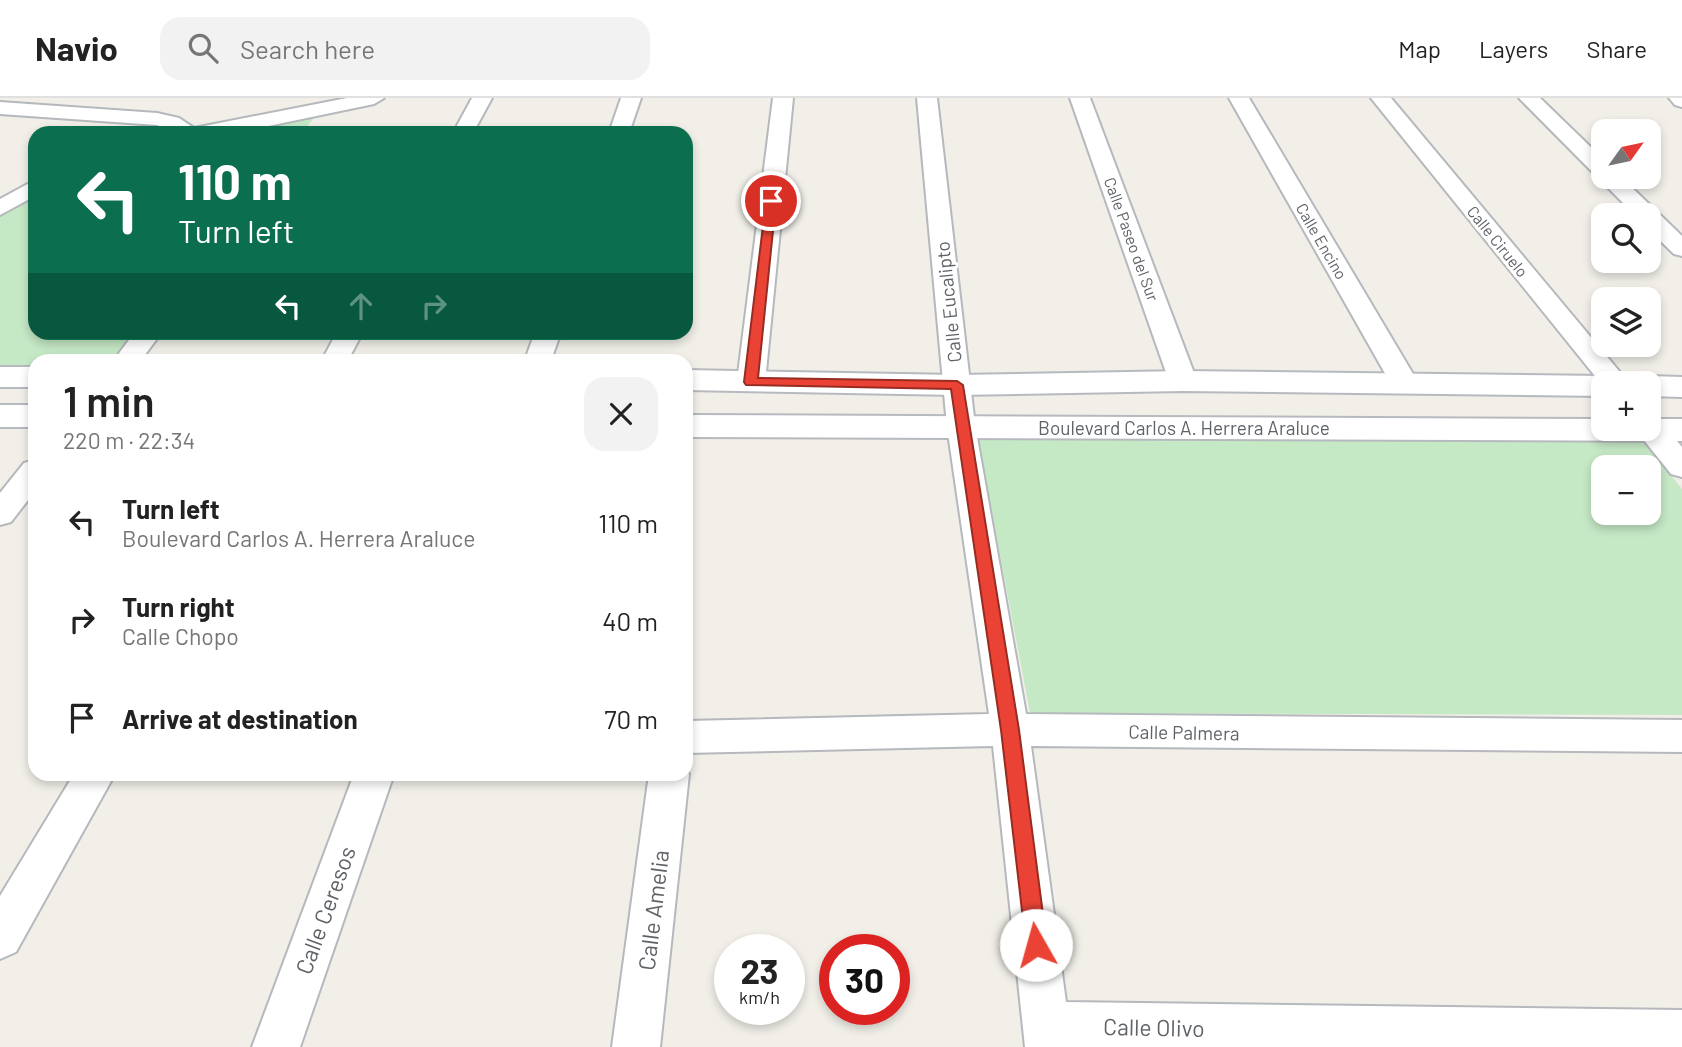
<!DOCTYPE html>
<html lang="en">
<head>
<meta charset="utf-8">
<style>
  :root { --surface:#fff; --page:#f2f2f2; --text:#222; --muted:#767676; --line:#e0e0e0 }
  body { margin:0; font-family:Barlow,sans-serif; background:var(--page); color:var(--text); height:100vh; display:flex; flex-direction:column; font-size:26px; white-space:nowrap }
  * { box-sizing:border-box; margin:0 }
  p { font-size:23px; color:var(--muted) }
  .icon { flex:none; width:38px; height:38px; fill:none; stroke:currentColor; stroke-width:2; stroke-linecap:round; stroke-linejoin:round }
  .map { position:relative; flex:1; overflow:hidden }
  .details { position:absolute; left:28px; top:256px; width:665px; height:427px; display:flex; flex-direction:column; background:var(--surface); border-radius:21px; box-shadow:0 4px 10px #0003 }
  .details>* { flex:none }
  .banner { position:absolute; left:28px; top:28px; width:665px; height:214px; border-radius:21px; box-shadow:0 4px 10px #0003; background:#0b6e4f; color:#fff; overflow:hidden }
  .needle { width:46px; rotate:57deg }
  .controls { position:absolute; left:1591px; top:21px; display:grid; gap:14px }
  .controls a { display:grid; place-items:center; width:70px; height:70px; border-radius:14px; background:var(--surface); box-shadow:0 4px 10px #0003; font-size:35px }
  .speed { position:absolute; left:714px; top:836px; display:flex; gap:14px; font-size:35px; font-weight:700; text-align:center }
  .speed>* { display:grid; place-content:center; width:91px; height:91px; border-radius:50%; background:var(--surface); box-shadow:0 4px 10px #0003; line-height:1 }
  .speed small { font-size:18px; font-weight:400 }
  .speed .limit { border:10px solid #d22; background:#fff; color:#111 }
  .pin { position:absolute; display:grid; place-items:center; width:60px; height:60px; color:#fff; margin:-30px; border:4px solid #fff; border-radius:50%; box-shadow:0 2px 7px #0007 }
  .me { position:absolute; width:77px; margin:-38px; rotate:353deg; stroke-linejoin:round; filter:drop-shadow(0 0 5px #0008) }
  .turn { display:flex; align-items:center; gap:24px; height:147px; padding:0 35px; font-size:32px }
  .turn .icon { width:91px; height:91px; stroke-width:2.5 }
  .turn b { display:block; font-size:49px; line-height:60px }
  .lanes { display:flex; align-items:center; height:66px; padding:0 35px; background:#0003; justify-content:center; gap:35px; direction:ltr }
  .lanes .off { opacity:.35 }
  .round { display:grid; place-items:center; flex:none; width:74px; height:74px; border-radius:21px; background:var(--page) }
  .overview { display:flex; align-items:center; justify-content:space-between; height:119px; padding:0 35px }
  h1 { font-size:42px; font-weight:600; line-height:52px }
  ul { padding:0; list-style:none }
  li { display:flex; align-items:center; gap:21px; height:98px; padding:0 35px }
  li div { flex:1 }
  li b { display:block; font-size:26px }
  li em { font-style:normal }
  header { display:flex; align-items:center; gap:42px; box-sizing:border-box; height:98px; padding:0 35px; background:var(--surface); border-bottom:2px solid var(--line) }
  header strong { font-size:33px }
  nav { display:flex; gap:38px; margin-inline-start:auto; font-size:24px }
  .search { width:490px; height:63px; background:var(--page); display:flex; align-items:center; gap:18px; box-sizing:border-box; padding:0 24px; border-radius:21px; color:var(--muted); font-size:26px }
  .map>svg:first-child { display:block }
  .green { fill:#c5e8c5; fill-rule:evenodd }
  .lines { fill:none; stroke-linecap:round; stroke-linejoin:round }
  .street-casing { stroke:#b5b8bc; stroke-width:4 }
  .secondary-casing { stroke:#b6babf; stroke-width:4 }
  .street { fill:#fff; fill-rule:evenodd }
  .secondary { fill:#fff; fill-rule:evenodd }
  .route { fill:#ea4335; stroke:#982c22; stroke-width:2 }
  .labels { text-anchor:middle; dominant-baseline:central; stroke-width:6; stroke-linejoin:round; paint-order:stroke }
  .far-street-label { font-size:16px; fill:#5f6368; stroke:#fff }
  .street-label { font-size:19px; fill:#5f6368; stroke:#fff }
  .near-street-label { font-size:23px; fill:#5f6368; stroke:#fff }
</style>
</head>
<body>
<header>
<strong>Navio</strong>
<div class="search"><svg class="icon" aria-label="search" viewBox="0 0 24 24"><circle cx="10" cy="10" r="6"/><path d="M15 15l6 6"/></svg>Search here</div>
<nav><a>Map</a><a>Layers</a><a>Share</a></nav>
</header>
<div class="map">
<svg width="1682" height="949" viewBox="0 0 1682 949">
  <rect width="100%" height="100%" fill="#f1efe8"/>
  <g class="green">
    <path d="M317,16l-15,19h-92z"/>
    <path d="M35,92v142l108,1 -22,27h-86v13l-35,1v-163z"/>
    <path d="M977,336l667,7 38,48v226l-652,-2zM1603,369h45v46h-45z"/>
  </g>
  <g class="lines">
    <defs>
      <g id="street">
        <path d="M347,0h37l-10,6 -139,29h-60l-18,-8 -157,-11v-12l157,11 22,5 15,10z"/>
        <path d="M472,0h20l-19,35h-20z"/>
        <path d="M621,0h20l-12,35h-20z"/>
        <path d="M773,0h20l-28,284 -4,6 -10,3 -10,-3 -4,-6z"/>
        <path d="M917,0h20l38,328 51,288 656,6v32l-651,-6 35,256 616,8v37h-657l-32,-301 -307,7v-32l303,-7 -42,-288z"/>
        <path d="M1070,0h20l107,283 -4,6 -10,3 -10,-3 -4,-6z"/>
        <path d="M1229,0h20l170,286 -4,6 -10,3 -10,-3 -4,-6z"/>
        <path d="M1371,0h20l238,285h-26v3z"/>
        <path d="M1519,0h21l63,61v18h18l61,59v20l-8,-2 -26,-25v-14h-13z"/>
        <path d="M1669,0h13v9l-7,-2z"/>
        <path d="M35,82v16l-35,19v-16z"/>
        <path d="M135,234h27l-21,28h-27z"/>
        <path d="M337,234h26l-15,28h-26z"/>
        <path d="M535,234h26l-10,28h-26z"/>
        <path d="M1648,319l10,2 24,28v30l-11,-3 -36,-45h13z"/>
        <path d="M35,362v31l-24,31 -11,3v-32l24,-30z"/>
        <path d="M686,671l3,5 -29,273h-48l37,-273h37z"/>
        <path d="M74,676h41l-99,178 -16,7v-63z"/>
        <path d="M354,676h40l-94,273h-48z"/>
      </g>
      <g id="secondary">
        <rect x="0" y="269" width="35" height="20"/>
        <path d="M686,272l271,5 226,-4 420,5 11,3 3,4h-14v13l-420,-5 -226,4 -271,-5z"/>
        <path d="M1648,278l34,1v20l-34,-1v-13h-14l3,-4z"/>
        <rect x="0" y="307" width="35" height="22"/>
        <path d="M686,317l917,4v10h45v-10h34v22l-996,-4z"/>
      </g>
    </defs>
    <use href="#street" class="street-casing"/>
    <use href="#secondary" class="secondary-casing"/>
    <use href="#street" class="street"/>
    <use href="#secondary" class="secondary"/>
  </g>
  <path class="route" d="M771,100l5,3 -18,177 199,3 6,4 56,345 28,215 -3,7 -8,3 -7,-3 -3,-7 -25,-215 -50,-341 -205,-4 -2,-3 22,-181z"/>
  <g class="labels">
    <g class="far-street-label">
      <text transform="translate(1132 141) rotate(70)">Calle Paseo del Sur</text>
      <text transform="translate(1322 143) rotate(60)">Calle Encino</text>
      <text transform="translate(1498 143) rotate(51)">Calle Ciruelo</text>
    </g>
    <g class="street-label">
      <text transform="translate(948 204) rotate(-96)">Calle Eucalipto</text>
      <text x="1184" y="329">Boulevard Carlos A. Herrera Araluce</text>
      <text transform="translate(1184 634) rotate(1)">Calle Palmera</text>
    </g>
    <g class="near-street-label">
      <text transform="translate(325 812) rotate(-70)">Calle Ceresos</text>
      <text transform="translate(653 812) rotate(-83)">Calle Amelia</text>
      <text transform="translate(1154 929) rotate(1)">Calle Olivo</text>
    </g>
  </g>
</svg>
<div class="controls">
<a><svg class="needle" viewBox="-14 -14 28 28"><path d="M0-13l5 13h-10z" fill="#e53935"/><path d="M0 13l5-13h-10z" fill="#767676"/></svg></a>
<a><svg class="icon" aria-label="search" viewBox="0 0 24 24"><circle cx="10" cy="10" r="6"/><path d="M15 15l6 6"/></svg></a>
<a><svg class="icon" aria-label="layers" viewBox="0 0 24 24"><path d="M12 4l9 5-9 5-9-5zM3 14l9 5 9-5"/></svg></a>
<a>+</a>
<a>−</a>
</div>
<div class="speed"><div>23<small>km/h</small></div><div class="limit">30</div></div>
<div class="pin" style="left:771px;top:103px;background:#d93025"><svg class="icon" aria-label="arrive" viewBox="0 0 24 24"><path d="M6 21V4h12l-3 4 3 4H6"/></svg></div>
<svg class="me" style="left:1036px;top:847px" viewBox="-20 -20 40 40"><circle r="19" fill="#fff"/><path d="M0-13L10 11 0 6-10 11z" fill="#ea4335"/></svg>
<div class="banner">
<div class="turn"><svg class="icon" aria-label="left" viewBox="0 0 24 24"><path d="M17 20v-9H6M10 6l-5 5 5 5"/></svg><div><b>110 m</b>Turn left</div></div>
<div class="lanes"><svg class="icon" aria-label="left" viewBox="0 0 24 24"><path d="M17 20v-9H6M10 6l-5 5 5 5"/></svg><svg class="icon off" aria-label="ahead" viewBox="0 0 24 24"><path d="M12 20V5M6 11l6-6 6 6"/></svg><svg class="icon off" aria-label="right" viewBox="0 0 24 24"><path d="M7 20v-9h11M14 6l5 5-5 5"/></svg></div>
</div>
<section class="details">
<div class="overview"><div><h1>1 min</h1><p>220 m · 22:34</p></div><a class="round"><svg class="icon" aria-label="close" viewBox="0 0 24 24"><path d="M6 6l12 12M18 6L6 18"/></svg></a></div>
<ul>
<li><svg class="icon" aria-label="left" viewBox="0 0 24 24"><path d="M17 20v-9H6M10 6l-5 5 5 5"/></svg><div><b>Turn left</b><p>Boulevard Carlos A. Herrera Araluce</p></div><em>110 m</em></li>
<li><svg class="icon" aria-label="right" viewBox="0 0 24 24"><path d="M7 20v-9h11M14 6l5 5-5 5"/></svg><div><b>Turn right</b><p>Calle Chopo</p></div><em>40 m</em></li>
<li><svg class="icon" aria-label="arrive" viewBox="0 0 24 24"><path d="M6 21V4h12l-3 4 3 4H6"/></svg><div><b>Arrive at destination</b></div><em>70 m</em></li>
</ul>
</section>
</div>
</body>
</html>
